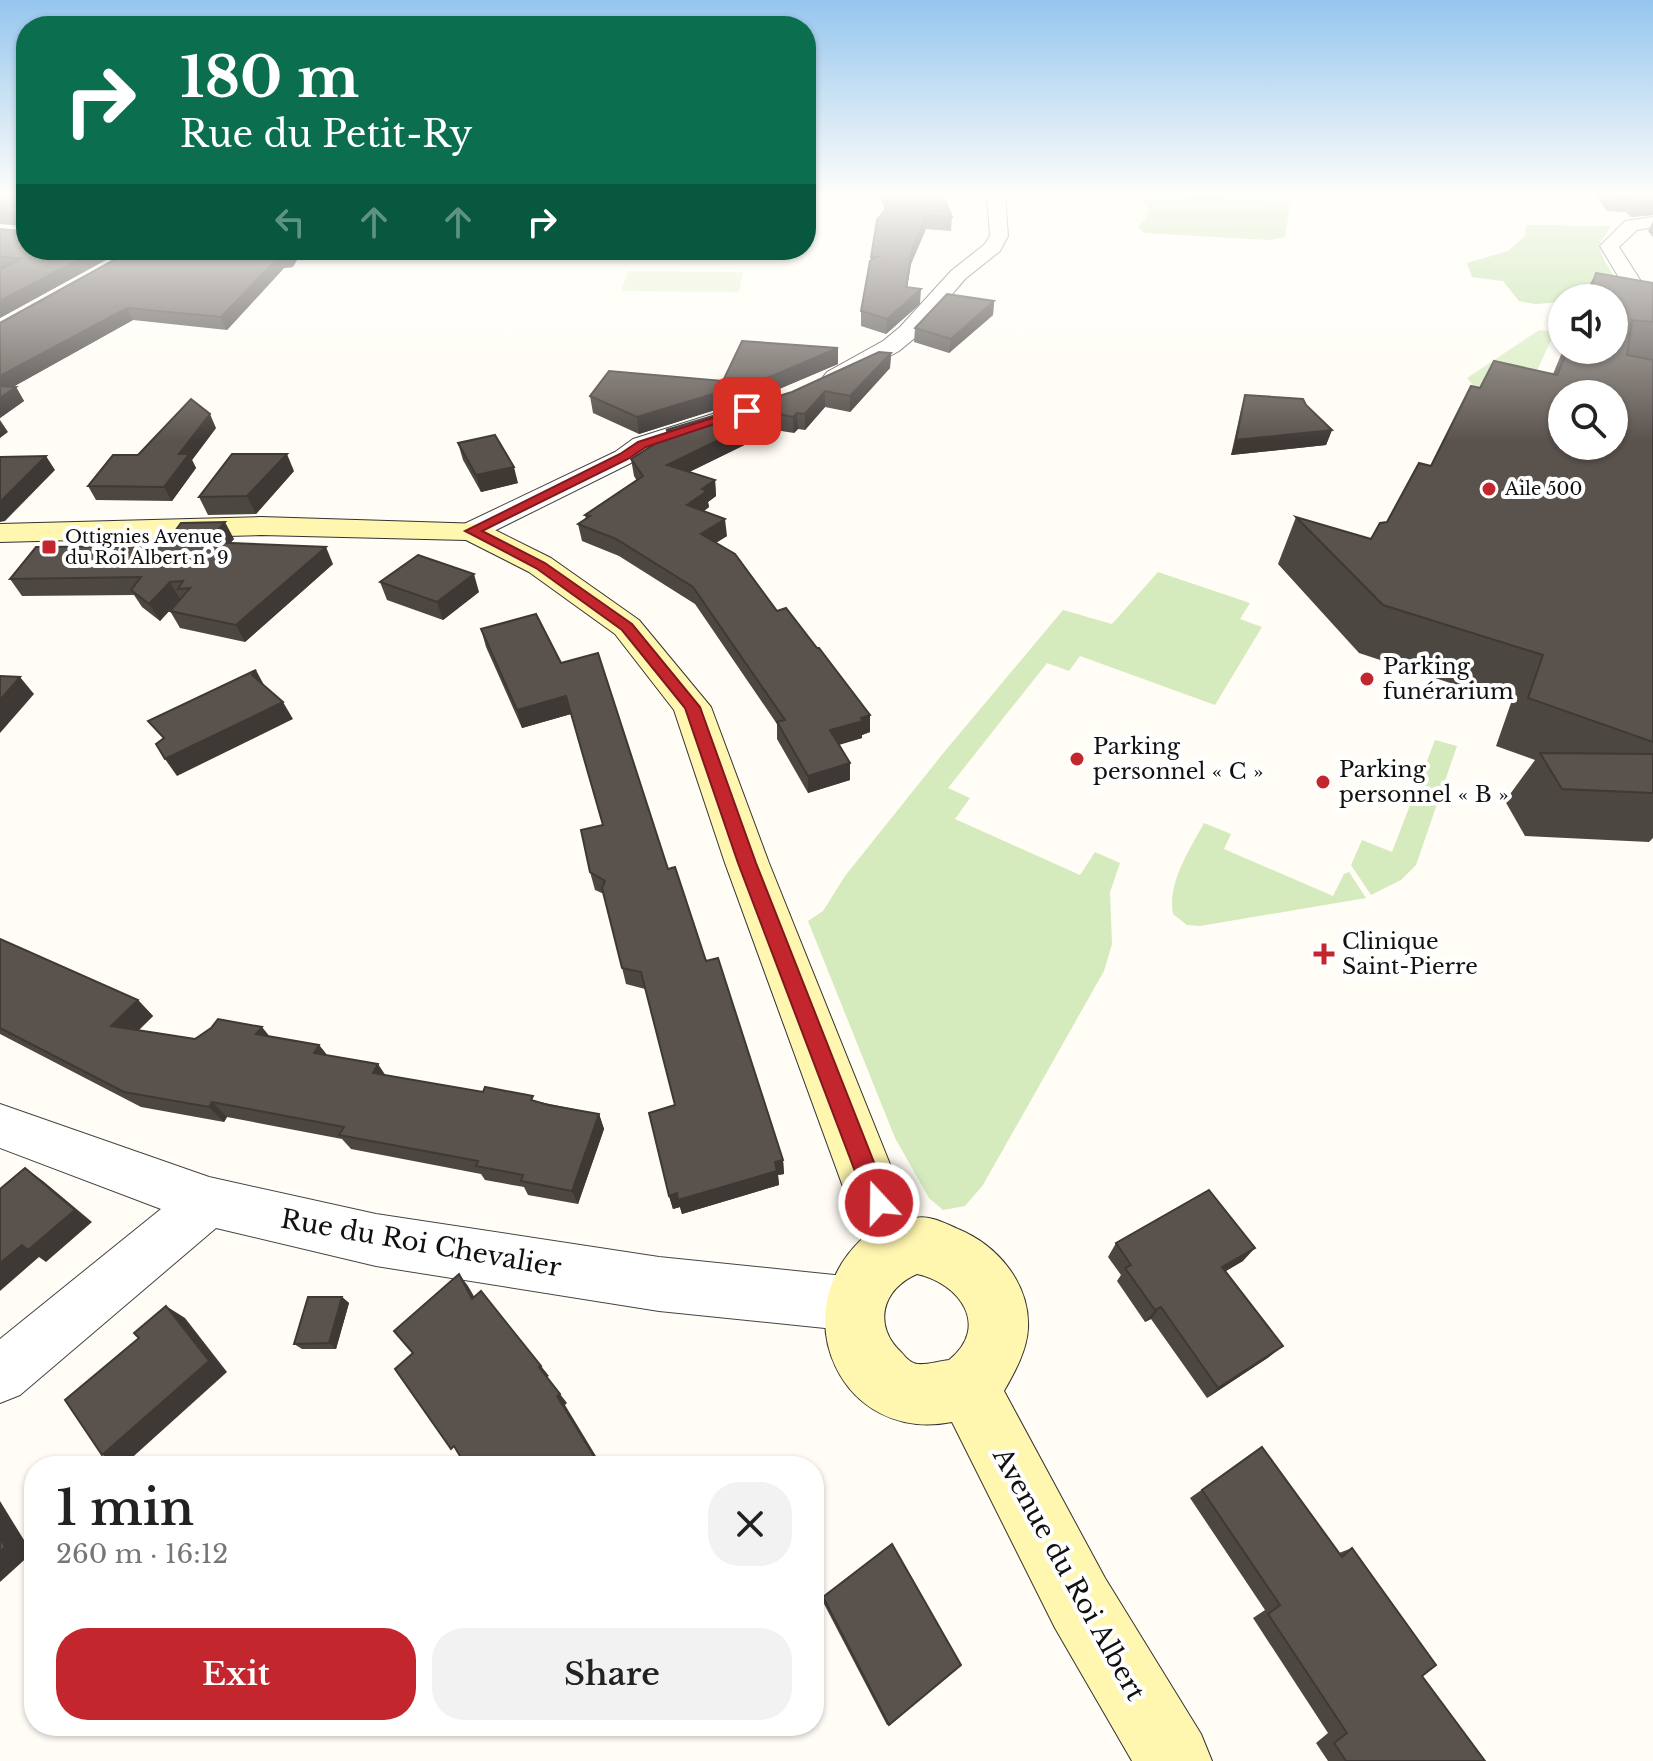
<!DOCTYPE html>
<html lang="en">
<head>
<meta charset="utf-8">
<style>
  :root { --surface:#fff; --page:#f2f2f2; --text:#222; --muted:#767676; --accent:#c4262e }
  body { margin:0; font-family:"Libre Baskerville",serif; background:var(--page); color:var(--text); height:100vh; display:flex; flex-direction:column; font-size:30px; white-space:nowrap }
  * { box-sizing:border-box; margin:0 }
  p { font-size:26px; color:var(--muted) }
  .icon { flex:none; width:44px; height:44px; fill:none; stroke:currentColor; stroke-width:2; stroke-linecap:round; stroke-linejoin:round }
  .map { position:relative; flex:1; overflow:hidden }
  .details { position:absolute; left:24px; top:1456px; width:800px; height:280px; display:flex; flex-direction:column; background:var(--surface); border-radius:32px; box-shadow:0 2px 6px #0004 }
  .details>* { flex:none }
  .guide { position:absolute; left:16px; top:16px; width:800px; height:244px; border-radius:32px; box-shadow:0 2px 6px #0004; background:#0b6e4f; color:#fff; overflow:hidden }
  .controls { position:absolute; left:1548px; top:284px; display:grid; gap:16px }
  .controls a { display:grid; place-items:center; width:80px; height:80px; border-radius:50%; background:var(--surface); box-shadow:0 2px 6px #0004; font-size:40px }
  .pin { position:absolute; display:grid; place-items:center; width:68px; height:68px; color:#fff; margin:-34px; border-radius:16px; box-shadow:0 4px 12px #0006 }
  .me { position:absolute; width:88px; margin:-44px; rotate:339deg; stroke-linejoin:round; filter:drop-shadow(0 0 6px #0008) }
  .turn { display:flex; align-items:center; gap:28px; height:168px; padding:0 32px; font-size:36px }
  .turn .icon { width:104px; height:104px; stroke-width:2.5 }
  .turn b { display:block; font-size:56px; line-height:68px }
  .lanes { display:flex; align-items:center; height:76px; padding:0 32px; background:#0003; justify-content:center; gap:40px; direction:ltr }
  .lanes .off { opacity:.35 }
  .round { display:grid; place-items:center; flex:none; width:84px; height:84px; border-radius:32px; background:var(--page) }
  .headline { display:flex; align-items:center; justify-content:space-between; height:136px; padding:0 32px }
  h1 { font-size:48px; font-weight:600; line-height:60px }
  .action { display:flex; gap:16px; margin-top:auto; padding:16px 32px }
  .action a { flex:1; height:92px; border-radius:32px; background:var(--accent); color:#fff; font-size:32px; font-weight:600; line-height:92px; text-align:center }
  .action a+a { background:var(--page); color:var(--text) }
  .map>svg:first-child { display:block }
  .green { fill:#d5ebbd }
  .forest { fill:#b9dc9c }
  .pitch { fill:#e6f2cf }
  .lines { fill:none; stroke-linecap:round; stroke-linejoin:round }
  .minor-casing { stroke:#444; stroke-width:2 }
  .secondary-casing { stroke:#333; stroke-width:2 }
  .minor { fill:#fff; fill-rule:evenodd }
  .secondary { fill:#fff6b0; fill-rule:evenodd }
  .wall { fill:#4d4742 }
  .shaded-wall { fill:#3f3936 }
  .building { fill:#5a524d; stroke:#3f3936; stroke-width:2; fill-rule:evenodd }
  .route { fill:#c4262e; stroke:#7f191e; stroke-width:2 }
  .poi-dot { fill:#c4262e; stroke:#fff; stroke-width:3 }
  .labels { text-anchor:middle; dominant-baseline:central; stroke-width:8; stroke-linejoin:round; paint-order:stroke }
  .far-poi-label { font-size:18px; fill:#111; stroke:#fff; text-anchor:start }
  .poi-label { font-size:22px; fill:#111; stroke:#fff; text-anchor:start }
  .near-street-label { font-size:26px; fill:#111; stroke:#fff }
</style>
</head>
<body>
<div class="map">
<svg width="1653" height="1761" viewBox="0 0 1653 1761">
  <rect width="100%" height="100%" fill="#fffdf5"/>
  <g class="green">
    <path d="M1539,330l16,2 -32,68 -46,-10 -10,-12z"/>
    <path d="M1158,572l92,31 -10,16 22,8 -47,78 -135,-49 -11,15 -22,-8 -99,125 22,10 -15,21 125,56 15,-23 25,11 -10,29 2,52 -8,27 -121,214 -18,21 -22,4 -14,-12 -34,-60 -87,-217 15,-10 22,-35 100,-125 118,-141 49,14z"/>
    <path d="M1435,740l22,6 -41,119 -15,15 -30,15 -20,-30 11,-25 30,12z"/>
    <path d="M1204,823l27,11 -7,15 109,47 11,-22 5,-2 17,26 -166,28 -13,-1 -14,-11c-6,-31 17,-65 31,-91z"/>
  </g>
  <g class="forest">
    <path d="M1214,196l76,7 -5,34 -15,3 -126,-7 -6,-6 8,-9 3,-11 -12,-8z"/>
    <path d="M1526,225l85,1 -12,19 5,15 29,48 -19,-10h-52v4l-27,2 -16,-3 -16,-20 -31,-4 -5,-14 41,-12 17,-15z"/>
  </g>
  <path class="pitch" d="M628,271l115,1 -4,20 -118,-1z"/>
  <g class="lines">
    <defs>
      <g id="minor">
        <path d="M987,195h18l3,41 -8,15 -35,28 -49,58 -17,14 -56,31h-16l-4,-5 4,-5 56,-31 17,-14 51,-56 34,-27 5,-8z"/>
        <path d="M1653,217v10l-16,3 -18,17 34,53v22l-8,-1 -45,-75 25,-25z"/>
        <path d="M719,412l9,2 3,5 -3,5 -77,25 -18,13 -151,75 -10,3 -10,-3 -4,-6 4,-6 153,-73 18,-13z"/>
        <path d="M0,1104l209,73 167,37 283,43 195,20 19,8 8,19 -8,19 -19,8 -195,-20 -283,-45 -160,-38 -196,167 -20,8v-64l161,-130 -161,-61z"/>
      </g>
      <path id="secondary" d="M261,517l222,7 68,34 88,62 72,87 58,156 143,356c14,-6 33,4 46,10 39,16 72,54 70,99 -1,22 -13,44 -24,63l101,187 96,156 11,27h-80l-77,-133 -103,-206c-110,22 -170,-108 -90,-183l-137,-376 -51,-153 -59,-76 -86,-62 -63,-32 -205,-5 -261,7v-18zM917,1274c42,9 74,52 32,86 -10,1 -22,5 -32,4 -6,-1 -11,-6 -15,-11 -30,-27 -20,-64 15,-79z"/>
    </defs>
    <use href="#minor" class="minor-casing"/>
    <use href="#secondary" class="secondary-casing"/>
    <use href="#minor" class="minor"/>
    <use href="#secondary" class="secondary"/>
  </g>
  <g class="wall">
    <path d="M0,195h26v55h98l-124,68v-49l1,-1h-1v-39l22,2v-5l-22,-2z"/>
    <path d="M880,195h63l9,22 -1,14 -25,-2 -15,35 -4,23 13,17 -34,30 -25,-8v-15l10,-54 14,-47z"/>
    <path d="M1595,195h58v20l-22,2 -5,-5 -19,-1z"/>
    <path d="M1653,221v16l-5,-6z"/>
    <path d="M132,250l161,17 -9,1 -57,62 -94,-10 -120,67h3l8,14 -24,17v-95z"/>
    <path d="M1596,273l57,10v555l-4,4 -124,-6 -20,-35 30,-41 -39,-14 15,-43 -152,-50 -81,-89 18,-47 75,22 16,-17 44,-56 49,-78 73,-14 10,-24h51v-52h-32z"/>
    <path d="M994,301l-1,14 -44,38 -35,-11 1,-14z"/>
    <path d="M838,348v16l-66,28 -133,42 -46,-21 -3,-17 133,-15z"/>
    <path d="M891,353l-1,15 -40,44 -25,-5 -20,23 -7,-1 -4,4 -19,-3 -86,42 26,8 1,16 -8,6 1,5 -5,4 23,25 -11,7 154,172v17l-8,3v3l-23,7 11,18v17l-42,13 -31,-54v-15l-82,-120 -76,-48 -37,-15 -4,-17 8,-5 -1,-4 52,-34 -3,-5 -3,-17 36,-23 -1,-6 126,-38z"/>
    <path d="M1245,395l61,10 26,25 -6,15 -95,10 10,-45z"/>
    <path d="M216,428l-24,32 4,8 -24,33 -76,-1 -8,-14 50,-31z"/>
    <path d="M458,443l60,40 -37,9 -18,-32z"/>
    <path d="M294,471l-38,43 -48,1 -9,-18z"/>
    <path d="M234,539l-4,4 103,21 -88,78 -65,-14 -10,-17 10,-12 -20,22 -18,-14 -8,-12 -112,1 -12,-17 154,-33z"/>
    <path d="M380,582l99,10 -36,28 -56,-20z"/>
    <path d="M536,614l132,255 115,291 1,14 -6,1 1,10 -97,29 -2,-7 -7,2 -4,-13 6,-91 -30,-116 -19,-5 -22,-90 -9,-4 -5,-18 13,-47 -32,-111 -49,14 -36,-81 -5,-18z"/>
    <path d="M0,939l138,61 15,16 -14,14 56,9 74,-3 50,9 8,10 58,20 150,26 64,13 5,15 -26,75 -50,-9 -4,-8 -39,-7 -4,-6 -130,-25 -9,-10 -115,-22 -3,5 -83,-15 -141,-73z"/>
    <path d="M1116,1243l127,18 -18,10 44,86 -62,41 -56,-79 -6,3 -28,-41 4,-6 -13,-18z"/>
    <path d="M342,1297l7,6 -13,46h-34l-8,-5z"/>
    <path d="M1262,1447l77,106 13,-5 70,128 63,85h-157l-12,-18 12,-10 -75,-115 12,-8 -75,-112z"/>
    <path d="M823,1597l66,128h-2l-64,-123z"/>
  </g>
  <g class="shaded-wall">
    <path d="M1653,203v12l-22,2 7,-13z"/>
    <path d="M926,215v14l-15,35 -6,37 1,-14 6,-37z"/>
    <path d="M97,250h27l-124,68v-17z"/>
    <path d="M292,250h11l-10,17 -9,1 -57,62 -6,-13 59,-61z"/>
    <path d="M362,250h57l-54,8z"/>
    <path d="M434,250h28l-27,3z"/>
    <path d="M921,289l-1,15 -34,30 1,-15z"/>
    <path d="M994,301l-1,14 -44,38 2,-14z"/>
    <path d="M127,308l6,12 -133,74v-18z"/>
    <path d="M838,348v16l-66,28 -133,42 -2,-17z"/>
    <path d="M891,353l-1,15 -40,44v-16z"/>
    <path d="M16,387l8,14 -24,17v-20z"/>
    <path d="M825,391v16l-20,23v-16z"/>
    <path d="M774,413l1,17 -106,52 -2,-17z"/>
    <path d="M797,413l1,16 -4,4 -1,-16z"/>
    <path d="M210,414l6,14 -24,32 4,8 -24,33 -8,-14 15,-33z"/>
    <path d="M0,420l8,12 -8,6z"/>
    <path d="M1332,430l-6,15 -95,10 5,-15z"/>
    <path d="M287,454l7,17 -38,43 -9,-18z"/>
    <path d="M46,456l9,14 -50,51 -5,1v-20z"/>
    <path d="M514,467l4,16 -37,9 -5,-17z"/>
    <path d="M715,480l1,16 -8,6 1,5 -20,15 -2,-17 15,-16z"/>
    <path d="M725,519l2,17 -25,15 -1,-17z"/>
    <path d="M225,522l9,17 -18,20 -9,-17z"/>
    <path d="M326,547l7,17 -88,78 -9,-17z"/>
    <path d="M474,574l5,18 -36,28 -6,-18z"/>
    <path d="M170,582l10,17 -20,22 -11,-17z"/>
    <path d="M256,670l9,17 -13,-12z"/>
    <path d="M20,677l14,17 -34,39v-33z"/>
    <path d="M566,696l5,18 -49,14 -5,-18z"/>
    <path d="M283,702l10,17 -116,57 -12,-17z"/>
    <path d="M870,715v17l-8,3v3l-32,9v-17z"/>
    <path d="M850,763v17l-42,13v-17z"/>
    <path d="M138,1000l15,16 -26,25 -16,-15z"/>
    <path d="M262,1027l13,16 -19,-9z"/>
    <path d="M319,1045l12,15 -17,-7z"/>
    <path d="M378,1064l10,15 -15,-6z"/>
    <path d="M212,1102l15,15 -3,5 -15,-15z"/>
    <path d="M599,1114l5,15 -26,75 -6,-13z"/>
    <path d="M783,1160l1,14 -6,1 1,10 -97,29 -2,-7 -7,2 -4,-13z"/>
    <path d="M25,1168l18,13 49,41 -46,40 -7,-5 -39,34v-28l22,-18z"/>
    <path d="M1255,1248l-12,13 -32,19 11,-13z"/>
    <path d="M459,1274l9,12 14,24 -10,-11z"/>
    <path d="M342,1297l7,6 -13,46 -7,-6z"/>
    <path d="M166,1306l19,12 42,54 -102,92 -23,-9z"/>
    <path d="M1161,1307l-10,12 -6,3 10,-12z"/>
    <path d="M1283,1346l-14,11 -62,41 11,-10z"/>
    <path d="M541,1366l8,10 -2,1 -8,-10z"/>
    <path d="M560,1394l7,9 -2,2 37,61h-2l-43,-70z"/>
    <path d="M0,1501l32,52 -32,29z"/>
  </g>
  <g class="building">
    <path d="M0,195h26v55h71l-97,51v-32l22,-11 -22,-1v-28l22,2v-16l-22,-2z"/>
    <path d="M885,195h58l9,22 -26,-2 -14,35 -6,37 15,2 -34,30 -26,-8 9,-50 7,-4h-6l6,-37 11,-14z"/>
    <path d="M1612,195h41v8l-15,1 -6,-5 -18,-1z"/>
    <path d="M132,250h160l-3,5 -9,1 -59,61 -94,-9 -127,68v-53z"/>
    <path d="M1596,273l57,10v39l-21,-2 -5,35 26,5v382l-125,-44 15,-43 -160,-50 -87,-88 75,22 9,-16 7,-1 32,-59 12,3 40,-80 9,2 14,-27 63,14 11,-25h46v-52h-26zM1562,394h52v52h-52z"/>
    <path d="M947,294l47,7 -43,38 -36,-11z"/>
    <path d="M742,341l96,7 -66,28 -135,41 -47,-21 19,-25 114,10z"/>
    <path d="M879,352l12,1 -41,43 -25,-5 -20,23 -8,-1 -4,4 -19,-4 -107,52 48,15 -13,9 5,2 -20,14 38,14 -24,15 34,20 42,57 9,-3 31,40h2l51,67 -9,3 2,3 -33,9 20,33 -42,13 -31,-54 8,-2 -92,-133 -77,-48 -38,-15 12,-8 -5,-1 58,-39 -12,-17 44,-28 -9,-1 126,-38z"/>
    <path d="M0,386l16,1 -16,11z"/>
    <path d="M1245,395l58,4 3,6 26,25 -96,10z"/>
    <path d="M191,399l19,15 -31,40h10l-25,33 -76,-1 25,-31h25z"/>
    <path d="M495,435l19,32 -38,8 -18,-32z"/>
    <path d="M232,454h55l-40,42 -48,1z"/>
    <path d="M46,456l-46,46v-45z"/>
    <path d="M225,522l-18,20 119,5 -90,78 -66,-14 20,-23 -12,1 5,-8 -13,1 -21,22 -18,-14 10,-13 -131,2 26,-32 128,-1 17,-23z"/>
    <path d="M418,555l56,19 -37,28 -57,-20z"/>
    <path d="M536,614l25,49 37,-10 70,216 7,-2 31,94 12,-3 65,202 -8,2 2,9 -99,29 -1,-7 -8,3 -20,-83 26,-8 -34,-133 -19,-4 -20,-80 3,-7 -15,-9 -9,-42 22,-5 -37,-129 -49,14 -36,-81z"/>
    <path d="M256,670l-4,5 31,27 -118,57 -9,-15 8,-6 -16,-17z"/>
    <path d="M0,676l20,1 -20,23z"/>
    <path d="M1540,753l113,1v39l-91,-4z"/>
    <path d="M0,939l138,61 -27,26 84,13 16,-11 7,-9 44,8 -6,7 63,11 -5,8 64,11 -5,9 110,19 2,-5 48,9 -2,4 17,5 51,9 -27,77 -51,-10 2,-6 -47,-9 2,-5 -139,-26 5,-8 -132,-25 -3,5 -85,-15 -124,-64z"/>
    <path d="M25,1168l50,42 -47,40 -6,-5 -22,18v-74z"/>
    <path d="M1209,1190l46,58 -33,19 61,79 -65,42 -57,-81 -6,3 -30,-42 6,-3 -15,-22z"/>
    <path d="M459,1274l13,25 9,-8 60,75 -2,1 21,27 -3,2 43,70h-134l-12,-20 -3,3 -56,-80 18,-16 -19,-22z"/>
    <path d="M308,1297h34l-13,46 -35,1z"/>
    <path d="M166,1306l43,55 -107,94 -37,-55 74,-62 -5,-5z"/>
    <path d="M1262,1447l80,110 10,-9 84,117 -14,11 63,85h-139l-12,-18 13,-10 -79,-119 12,-9 -78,-115z"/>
    <path d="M0,1538l5,9 -5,5z"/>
    <path d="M892,1544l69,121 -72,60 -66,-128z"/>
  </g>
  <linearGradient id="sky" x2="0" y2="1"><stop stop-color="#95c6ee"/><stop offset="0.44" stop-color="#fffefa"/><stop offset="1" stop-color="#fffefa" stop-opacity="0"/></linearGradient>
  <rect width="1653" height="442" fill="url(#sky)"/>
  <path class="route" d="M743,408l10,3 -107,36 -18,12 -146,72 63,32 87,61 68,83 56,156 134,340 -3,8 -8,3 -9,-3 -3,-8 -129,-340 -53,-155 -63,-78 -86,-62 -71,-37 155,-77 18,-12z"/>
  <g class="poi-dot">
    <circle cx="1489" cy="489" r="8"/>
    <rect x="41" y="539" width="16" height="16" rx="4"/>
    <circle cx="1367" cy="679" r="8"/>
    <circle cx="1077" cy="759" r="8"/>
    <circle cx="1323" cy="782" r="8"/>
    <path d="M1320 942h8v8h8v8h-8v8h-8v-8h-8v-8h8z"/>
  </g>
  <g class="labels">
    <g class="far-poi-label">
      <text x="1505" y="489">Aile 500</text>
      <text x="65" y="537">Ottignies Avenue<tspan x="65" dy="21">du Roi Albert n° 9</tspan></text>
    </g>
    <g class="poi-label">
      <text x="1383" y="666">Parking<tspan x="1383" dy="25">funérarium</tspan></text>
      <text x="1093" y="746">Parking<tspan x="1093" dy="25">personnel « C »</tspan></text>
      <text x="1339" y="769">Parking<tspan x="1339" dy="25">personnel « B »</tspan></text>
      <text x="1342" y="941">Clinique<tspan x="1342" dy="25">Saint-Pierre</tspan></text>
    </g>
    <g class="near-street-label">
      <text transform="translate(421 1243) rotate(10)">Rue du Roi Chevalier</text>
      <text transform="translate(1069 1574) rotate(61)">Avenue du Roi Albert</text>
    </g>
  </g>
</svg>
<div class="controls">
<a><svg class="icon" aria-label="sound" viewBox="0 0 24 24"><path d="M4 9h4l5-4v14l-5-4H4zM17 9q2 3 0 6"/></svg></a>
<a><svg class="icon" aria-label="search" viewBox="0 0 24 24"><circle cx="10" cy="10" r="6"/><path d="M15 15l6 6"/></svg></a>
</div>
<div class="pin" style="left:747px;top:411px;background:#d93025"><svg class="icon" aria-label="arrive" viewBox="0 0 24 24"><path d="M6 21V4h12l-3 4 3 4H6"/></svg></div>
<svg class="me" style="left:879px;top:1203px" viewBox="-20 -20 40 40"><circle r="17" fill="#c4262e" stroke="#fff" stroke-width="3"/><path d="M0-11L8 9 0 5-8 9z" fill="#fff"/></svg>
<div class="guide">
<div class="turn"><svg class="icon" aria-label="right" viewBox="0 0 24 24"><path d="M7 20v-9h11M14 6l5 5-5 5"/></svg><div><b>180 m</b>Rue du Petit-Ry</div></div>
<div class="lanes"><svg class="icon off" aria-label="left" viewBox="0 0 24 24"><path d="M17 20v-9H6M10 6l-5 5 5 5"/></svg><svg class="icon off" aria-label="ahead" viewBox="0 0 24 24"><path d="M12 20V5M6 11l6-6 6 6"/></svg><svg class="icon off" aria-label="ahead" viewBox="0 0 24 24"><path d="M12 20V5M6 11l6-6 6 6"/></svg><svg class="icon" aria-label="right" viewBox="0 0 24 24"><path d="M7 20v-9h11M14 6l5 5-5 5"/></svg></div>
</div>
<section class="details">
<div class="headline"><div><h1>1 min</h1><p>260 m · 16:12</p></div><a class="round"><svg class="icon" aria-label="close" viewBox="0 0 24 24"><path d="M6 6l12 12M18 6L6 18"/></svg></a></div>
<div class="action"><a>Exit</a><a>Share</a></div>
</section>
</div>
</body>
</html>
